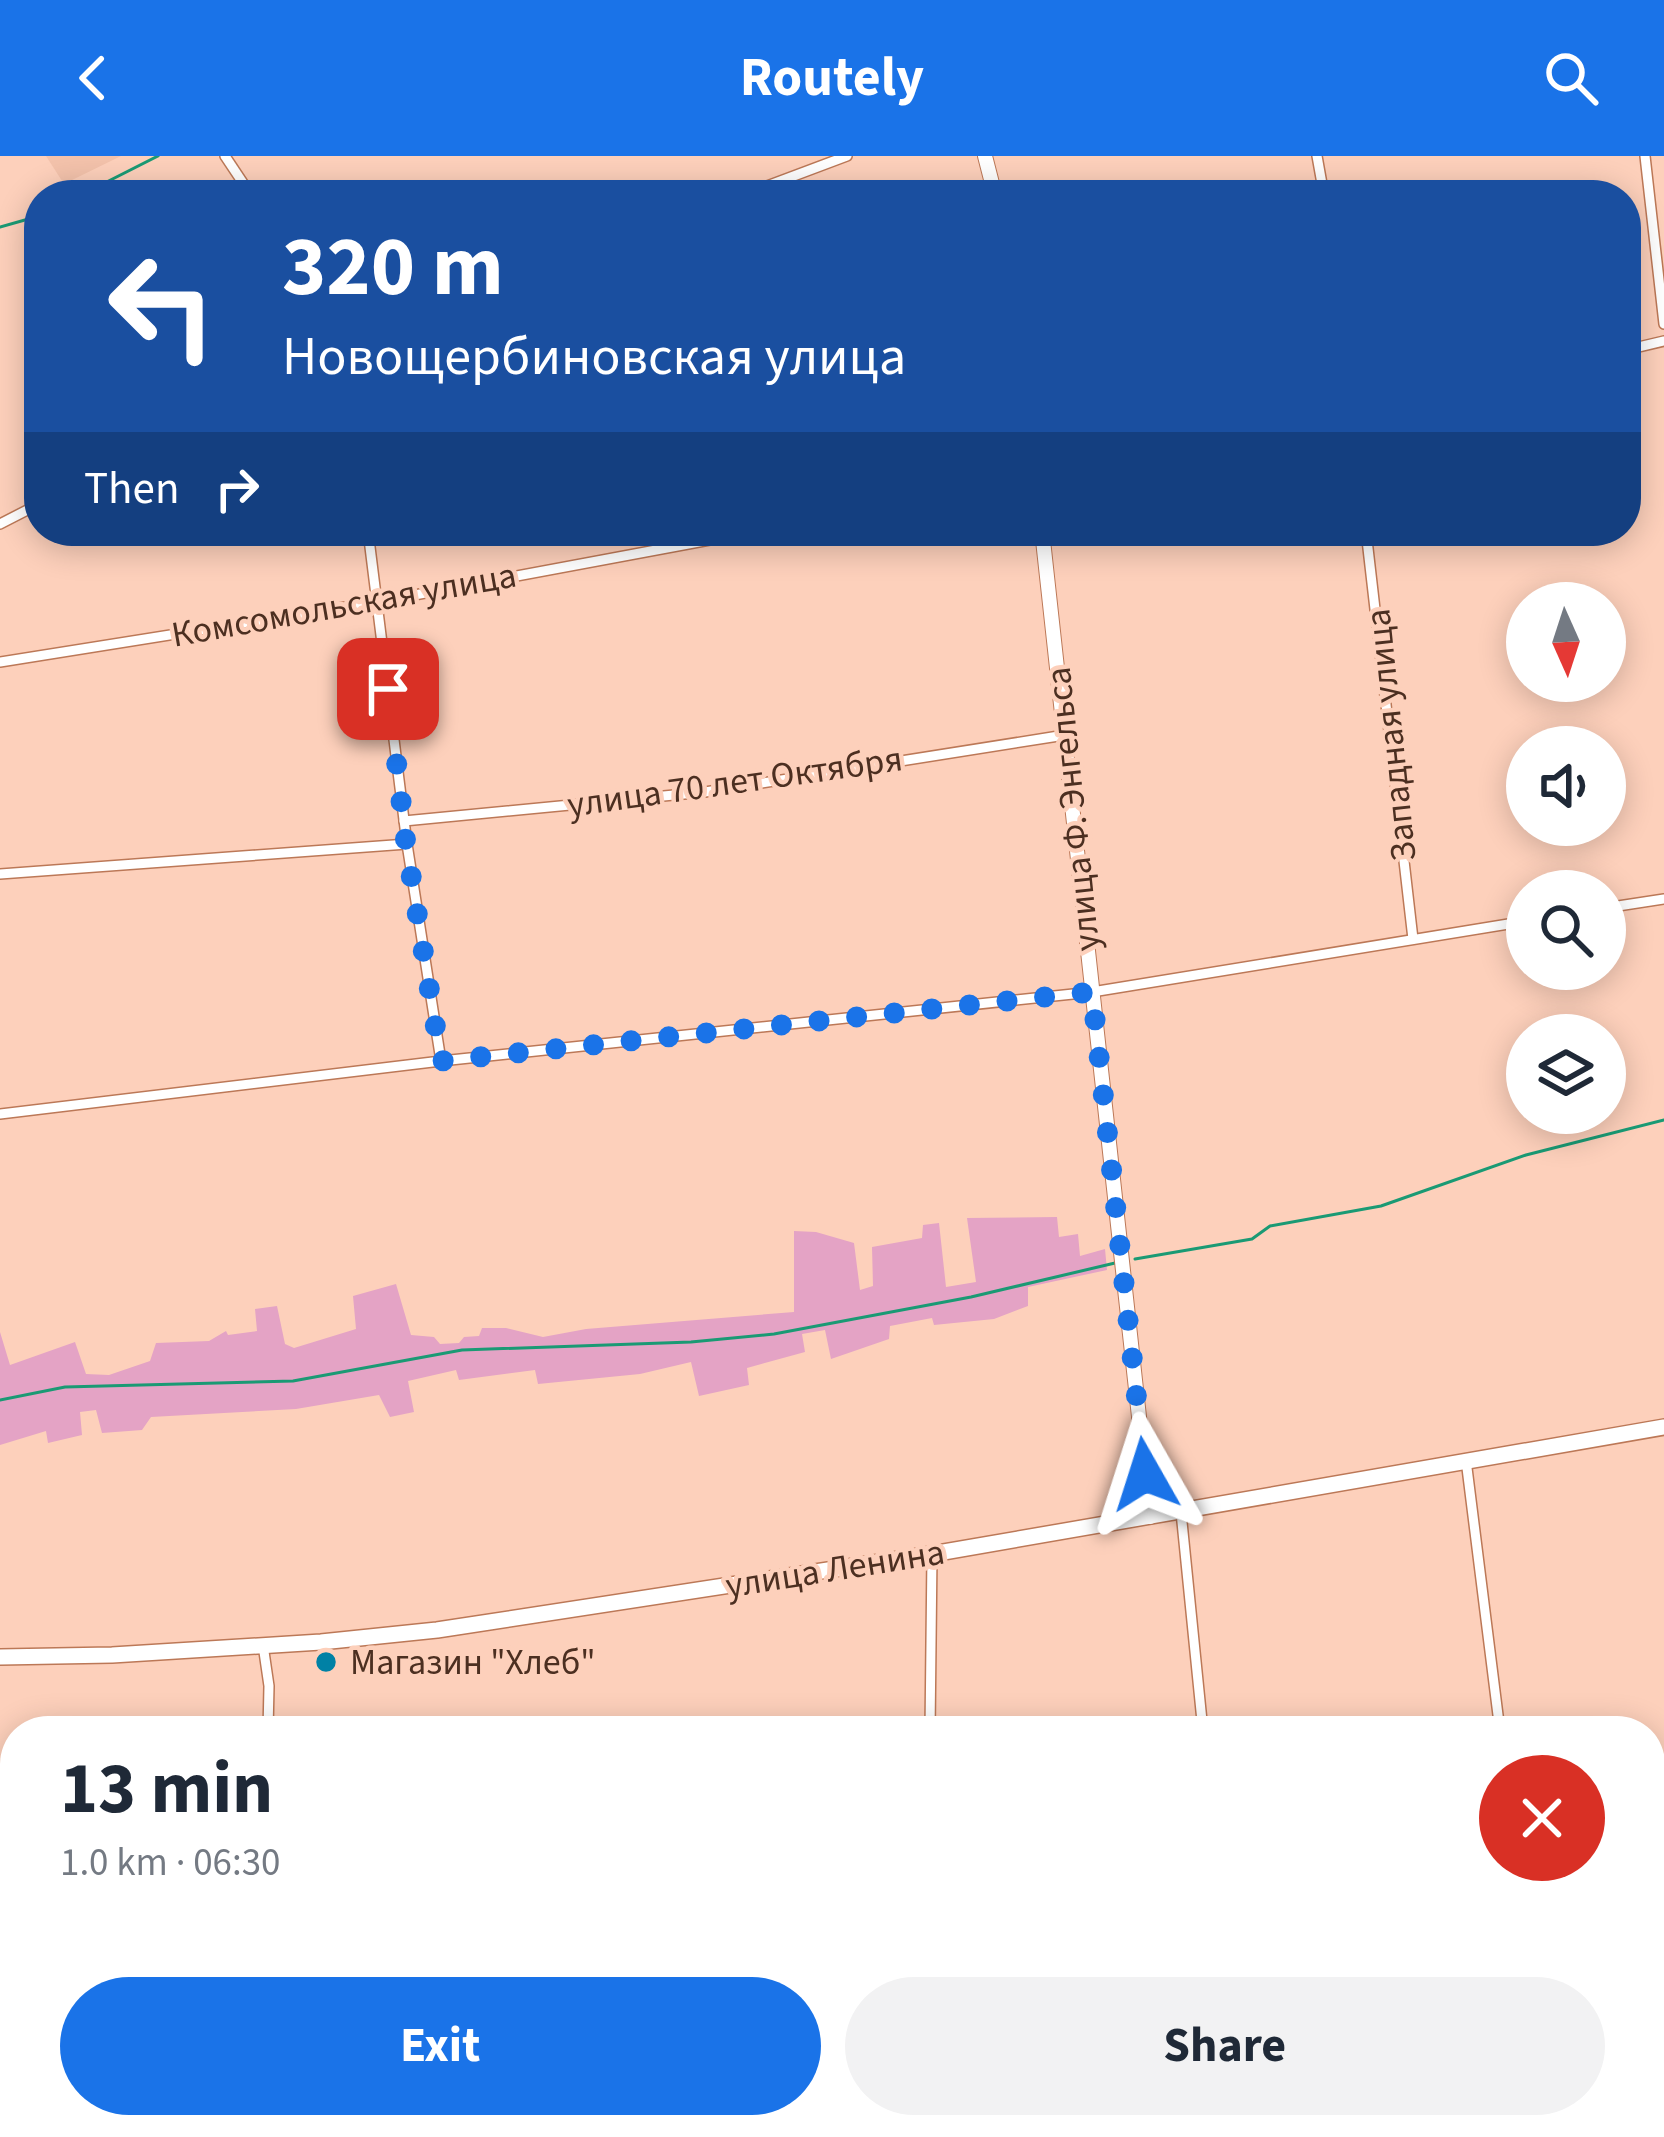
<!DOCTYPE html>
<html lang="en">
<head>
<meta charset="utf-8">
<style>
  :root { --surface:#fff; --page:#f2f2f3; --text:#1f2937; --muted:#747a83; --accent:#1a73e8 }
  body { margin:0; font-family:"Source Sans 3",sans-serif; background:var(--page); color:var(--text); height:100vh; display:flex; flex-direction:column; font-size:45px; white-space:nowrap }
  * { box-sizing:border-box; margin:0 }
  p { font-size:39px; color:var(--muted) }
  .icon { flex:none; width:66px; height:66px; fill:none; stroke:currentColor; stroke-width:2; stroke-linecap:round; stroke-linejoin:round }
  .map { position:relative; flex:1; overflow:hidden }
  .sheet { position:absolute; left:0px; top:1560px; width:1665px; height:423px; display:flex; flex-direction:column; background:var(--surface); border-radius:48px 48px 0 0; box-shadow:0 6px 30px #0003 }
  .sheet>* { flex:none }
  .top-card { position:absolute; left:24px; top:24px; width:1617px; height:366px; border-radius:48px; box-shadow:0 6px 30px #0003; background:#1a4fa0; color:#fff; overflow:hidden }
  .needle { width:78px; rotate:177deg }
  .controls { position:absolute; left:1506px; top:426px; display:grid; gap:24px }
  .controls a { display:grid; place-items:center; width:120px; height:120px; border-radius:50%; background:var(--surface); box-shadow:0 6px 30px #0003; font-size:60px }
  .pin { position:absolute; display:grid; place-items:center; width:102px; height:102px; color:#fff; margin:-51px; border-radius:24px; box-shadow:0 6px 18px #0006 }
  .me { position:absolute; width:132px; margin:-66px; rotate:354deg; stroke-linejoin:round; filter:drop-shadow(0 0 9px #0008) }
  .turn { display:flex; align-items:center; gap:42px; height:252px; padding:0 60px; font-size:54px }
  .turn .icon { width:156px; height:156px; stroke-width:2.5 }
  .turn b { display:block; font-size:84px; line-height:102px }
  .then { display:flex; align-items:center; height:114px; padding:0 60px; background:#0003; gap:24px; font-size:45px }
  .round { display:grid; place-items:center; flex:none; width:126px; height:126px; border-radius:63px; background:var(--page) }
  .summary { display:flex; align-items:center; justify-content:space-between; height:204px; padding:0 60px }
  h1 { font-size:72px; font-weight:700; line-height:90px }
  .button { display:flex; gap:24px; margin-top:auto; padding:24px 60px }
  .button a { flex:1; height:138px; border-radius:72px; background:var(--accent); color:#fff; font-size:48px; font-weight:700; line-height:138px; text-align:center }
  .button a+a { background:var(--page); color:var(--text) }
  header { display:flex; justify-content:space-between; align-items:center; height:156px; padding:0 60px; background:var(--accent); color:#fff; font-size:54px; font-weight:700 }
  .map>svg:first-child { display:block }
  .built { fill:#f3c2ab }
  .green { fill:#e4a3c5 }
  .lines { fill:none; stroke-linecap:round; stroke-linejoin:round }
  .stream { stroke:#1a9a74; stroke-width:3 }
  .street-casing { stroke:#bc7857; stroke-width:12 }
  .secondary-casing { stroke:#bc7857; stroke-width:16 }
  .primary-casing { stroke:#bc7857; stroke-width:18 }
  .street { stroke:#fff; stroke-width:9 }
  .secondary { stroke:#fff; stroke-width:14 }
  .primary { stroke:#fff; stroke-width:15 }
  .route { stroke:#1a73e8; stroke-width:21; stroke-dasharray:0 37.8 }
  .poi-dot { fill:#0081a5; stroke:#fdd0bb; stroke-width:4.5 }
  .labels { text-anchor:middle; dominant-baseline:central; stroke-width:9; stroke-linejoin:round; paint-order:stroke }
  .street-label { font-size:36px; fill:#4c2f21; stroke:#fdd0bb }
  .poi-label { font-size:36px; fill:#4c2f21; stroke:#fdd0bb; text-anchor:start }
</style>
</head>
<body>
<header><svg class="icon" aria-label="back" viewBox="0 0 24 24"><path d="M15 5l-7 7 7 7"/></svg>Routely<svg class="icon" aria-label="search" viewBox="0 0 24 24"><circle cx="10" cy="10" r="6"/><path d="M15 15l6 6"/></svg></header>
<div class="map">
<svg width="1664" height="1981" viewBox="0 0 1664 1981">
  <rect width="100%" height="100%" fill="#fdd0bb"/>
  <path class="built" d="M46,0h75l-57,28z"/>
  <path class="green" d="M1057,1061l2,20 19,-3 2,22 25,-7 2,21 -79,17v19l-34,13 -60,6 -2,-7 -42,8 -1,13 -58,20 -6,-29 -23,4 3,18 -58,16 2,17 -50,11 -8,-34 -51,12 -102,10 -3,-14 -76,10 -3,-10 -48,11 6,31 -24,5 -11,-22 -83,14 -145,8 -9,13 -40,3 -6,-23 -16,2 2,23 -34,8 -2,-12 -46,14v-113l10,33 65,-23 11,32 23,1 41,-14 6,-18 53,-2 17,-10 2,4 29,-4 -2,-22 22,-3 8,38 9,4 62,-19 -3,-33 43,-12 15,51 23,2 6,7 19,-1 5,-6 15,-1 3,-8h24l37,9 43,-8 208,-17v-81l22,1 38,11 6,47 13,-4 -1,-39 50,-9 1,-13 16,-2 7,64 30,-5 -9,-64z"/>
  <g class="lines">
    <g class="stream">
      <path d="M81,39l77,-39"/>
      <path d="M0,71l39,-11"/>
      <path d="M1135,1103l117,-20 18,-13 111,-20 145,-51 138,-35"/>
      <path d="M0,1244l65,-13 228,-6 169,-31 229,-8 83,-8 197,-37 144,-34"/>
    </g>
    <defs>
      <g id="street">
        <path d="M225,0l26,39"/>
        <path d="M1317,0l7,39"/>
        <path d="M1645,0l19,168"/>
        <path d="M743,39l104,-39"/>
        <path d="M1626,194l38,-9"/>
        <path d="M0,368l39,-20"/>
        <path d="M368,375l39,313 34,217"/>
        <path d="M1366,375l47,408"/>
        <path d="M0,506l377,-60 381,-71"/>
        <path d="M404,665l301,-29 360,-57"/>
        <path d="M0,718l407,-30"/>
        <path d="M1605,752l59,-9"/>
        <path d="M0,958l441,-53 651,-69 435,-71"/>
        <path d="M1466,1304l34,271"/>
        <path d="M1181,1356l22,219"/>
        <path d="M263,1489l6,41 -1,45"/>
        <path d="M930,1575l2,-177"/>
        <path d="M1650,1744h14"/>
        <path d="M0,1884l15,2"/>
        <path d="M1650,1929h14"/>
        <path d="M219,1981l1,-13"/>
        <path d="M895,1981l1,-13"/>
      </g>
      <g id="secondary">
        <path d="M985,0l10,39"/>
        <path d="M1042,375l108,986"/>
      </g>
      <path id="primary" d="M0,1501l112,-2 209,-13 116,-12 495,-76 732,-127"/>
    </defs>
    <use href="#street" class="street-casing"/>
    <use href="#secondary" class="secondary-casing"/>
    <use href="#primary" class="primary-casing"/>
    <use href="#street" class="street"/>
    <use href="#secondary" class="secondary"/>
    <use href="#primary" class="primary"/>
  </g>
  <g class="lines">
    <path class="route" d="M388,533l18,155 35,217 651,-69 53,482"/>
  </g>
  <circle class="poi-dot" cx="326" cy="1506" r="12"/>
  <g class="labels">
    <g class="street-label">
      <text transform="translate(344 449) rotate(-10)">Комсомольская улица</text>
      <text transform="translate(1391 579) rotate(-96)">Западная улица</text>
      <text transform="translate(735 626) rotate(-8)">улица 70 лет Октября</text>
      <text transform="translate(1073 653) rotate(-96)">улица Ф. Энгельса</text>
      <text transform="translate(835 1413) rotate(-9)">улица Ленина</text>
    </g>
    <g class="poi-label">
      <text x="350" y="1506">Магазин "Хлеб"</text>
    </g>
  </g>
</svg>
<div class="controls">
<a><svg class="needle" viewBox="-14 -14 28 28"><path d="M0-13l5 13h-10z" fill="#e53935"/><path d="M0 13l5-13h-10z" fill="#747a83"/></svg></a>
<a><svg class="icon" aria-label="sound" viewBox="0 0 24 24"><path d="M4 9h4l5-4v14l-5-4H4zM17 9q2 3 0 6"/></svg></a>
<a><svg class="icon" aria-label="search" viewBox="0 0 24 24"><circle cx="10" cy="10" r="6"/><path d="M15 15l6 6"/></svg></a>
<a><svg class="icon" aria-label="layers" viewBox="0 0 24 24"><path d="M12 4l9 5-9 5-9-5zM3 14l9 5 9-5"/></svg></a>
</div>
<div class="pin" style="left:388px;top:533px;background:#d93025"><svg class="icon" aria-label="arrive" viewBox="0 0 24 24"><path d="M6 21V4h12l-3 4 3 4H6"/></svg></div>
<svg class="me" style="left:1145px;top:1318px" viewBox="-20 -20 40 40"><path d="M0-17L14 15 0 8-14 15z" fill="#1a73e8" stroke="#fff" stroke-width="4"/></svg>
<div class="top-card">
<div class="turn"><svg class="icon" aria-label="left" viewBox="0 0 24 24"><path d="M17 20v-9H6M10 6l-5 5 5 5"/></svg><div><b>320 m</b>Новощербиновская улица</div></div>
<div class="then">Then<svg class="icon" aria-label="right" viewBox="0 0 24 24"><path d="M7 20v-9h11M14 6l5 5-5 5"/></svg></div>
</div>
<section class="sheet">
<div class="summary"><div><h1>13 min</h1><p>1.0 km · 06:30</p></div><a class="round" style="background:#d93025;color:#fff"><svg class="icon" aria-label="close" viewBox="0 0 24 24"><path d="M6 6l12 12M18 6L6 18"/></svg></a></div>
<div class="button"><a>Exit</a><a>Share</a></div>
</section>
</div>
</body>
</html>
